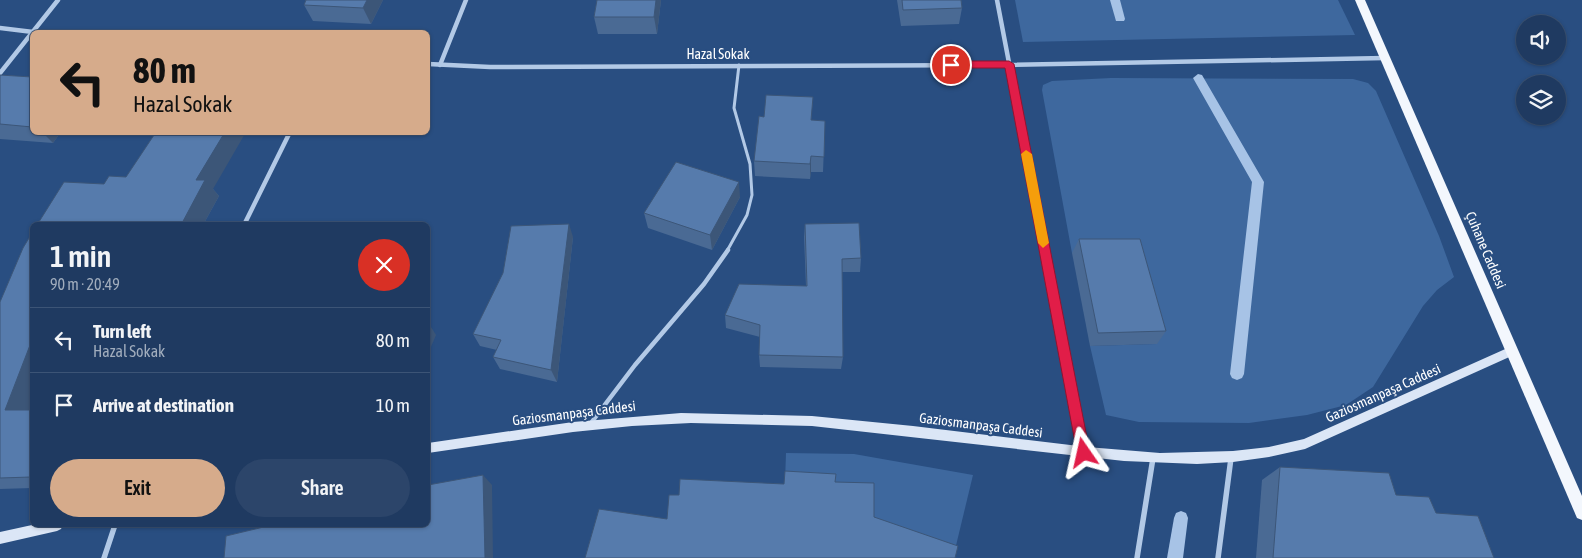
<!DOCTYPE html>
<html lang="en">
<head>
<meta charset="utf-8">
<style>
  :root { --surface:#1f3a61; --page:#2c456a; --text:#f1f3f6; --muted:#a1adbd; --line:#3c5476; --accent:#d6ab8b }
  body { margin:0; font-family:"Asap Condensed",sans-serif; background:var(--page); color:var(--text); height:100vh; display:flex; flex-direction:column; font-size:19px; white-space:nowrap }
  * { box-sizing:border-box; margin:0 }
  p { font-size:16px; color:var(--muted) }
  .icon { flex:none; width:28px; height:28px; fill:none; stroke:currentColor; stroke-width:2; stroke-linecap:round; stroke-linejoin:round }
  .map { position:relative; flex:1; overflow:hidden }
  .details { position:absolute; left:30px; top:222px; width:400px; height:305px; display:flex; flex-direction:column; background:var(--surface); border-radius:8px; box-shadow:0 1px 4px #0004,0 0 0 1px var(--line) }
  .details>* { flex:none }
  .guide { position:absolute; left:30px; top:30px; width:400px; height:105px; border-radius:8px; box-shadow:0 1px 4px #0004,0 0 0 1px var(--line); background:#d6ab8b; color:#111; overflow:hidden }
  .tools { position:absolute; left:1516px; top:15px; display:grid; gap:10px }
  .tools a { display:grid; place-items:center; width:50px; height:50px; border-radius:50%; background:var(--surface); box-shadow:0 1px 4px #0004,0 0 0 1px var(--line); font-size:25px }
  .pin { position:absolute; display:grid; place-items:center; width:42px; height:42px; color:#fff; margin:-21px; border:2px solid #fff; border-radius:50%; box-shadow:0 1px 5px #0007 }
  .me { position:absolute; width:55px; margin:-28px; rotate:349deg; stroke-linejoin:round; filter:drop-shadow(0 0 4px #0008) }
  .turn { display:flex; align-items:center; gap:18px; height:105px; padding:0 20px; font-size:22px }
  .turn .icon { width:65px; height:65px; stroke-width:2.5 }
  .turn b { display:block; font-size:35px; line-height:42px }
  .round { display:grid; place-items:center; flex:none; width:52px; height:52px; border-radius:26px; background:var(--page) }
  .head { display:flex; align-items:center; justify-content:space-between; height:85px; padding:0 20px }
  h1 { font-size:30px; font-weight:600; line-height:38px }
  .action { display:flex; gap:10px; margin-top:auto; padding:10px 20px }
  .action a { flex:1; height:58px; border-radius:30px; background:var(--accent); color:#111; font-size:20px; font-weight:600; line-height:58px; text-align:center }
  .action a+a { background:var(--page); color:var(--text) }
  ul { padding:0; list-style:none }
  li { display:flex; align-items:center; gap:15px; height:65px; padding:0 20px; border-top:1px solid var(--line) }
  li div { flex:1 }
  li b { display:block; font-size:19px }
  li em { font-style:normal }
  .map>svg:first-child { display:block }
  .green { fill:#3e689e }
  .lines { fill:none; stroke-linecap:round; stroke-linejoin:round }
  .stream { fill:#a7c3e6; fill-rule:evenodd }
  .lane-far1 { stroke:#b2c9e6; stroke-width:3 }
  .lane { stroke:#b2c9e6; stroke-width:4.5 }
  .street-far1 { stroke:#b2c9e6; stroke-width:4.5 }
  .street { stroke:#b2c9e6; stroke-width:5.5 }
  .secondary { fill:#dbe6f6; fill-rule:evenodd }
  .primary { fill:#f3f7fd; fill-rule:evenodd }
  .wall { fill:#4a6a94 }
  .shaded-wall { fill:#3c5678 }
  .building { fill:#567bac; stroke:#3c5678 }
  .route { fill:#e11d48; stroke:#92132f }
  .slow { fill:#f59e0b }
  .labels { text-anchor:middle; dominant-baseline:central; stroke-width:4; stroke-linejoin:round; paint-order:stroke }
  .street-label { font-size:14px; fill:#fff; stroke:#294e81 }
</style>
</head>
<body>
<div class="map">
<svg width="1582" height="558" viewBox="0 0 1582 558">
  <rect width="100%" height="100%" fill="#294e81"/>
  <g class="green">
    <path d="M1015,0h323l17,35 -332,7z"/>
    <path d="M1111,78l242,1 15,4 8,8 63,145 15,41 -17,13 -14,16 -50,81 -27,18 -39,10 -58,8 -110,-1 -33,-7 -16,-69 66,-2 -24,-90 -60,-1 -30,-163 1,-5 9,-4z"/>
    <path d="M786,453l68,1 119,21 -20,83 -168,-76z"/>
  </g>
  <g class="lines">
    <g class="stream">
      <path d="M1110,0h10l5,19 -1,2h-8z"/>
      <path d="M1198,74l4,1 62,107 -20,192 -2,4 -5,2 -5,-2 -2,-4 22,-192 -59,-104z"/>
      <path d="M1181,511l5,2 2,5 -5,40h-16l7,-40 2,-5z"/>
    </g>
    <path class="lane-far1" d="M727,251l20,-36 5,-20 -2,-31 -16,-56 5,-43"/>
    <path class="lane" d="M591,423l44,-58 69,-81 24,-34"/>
    <g class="street-far1">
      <path d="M997,0l48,251"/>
      <path d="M0,28l33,4"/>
      <path d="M428,64l62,3 519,-2 376,-7"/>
      <path d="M440,65l26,-65"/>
      <path d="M0,73l58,-73"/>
      <path d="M244,225l46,-93"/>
    </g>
    <g class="street">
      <path d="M1045,250l39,203"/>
      <path d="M104,558l11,-33"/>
      <path d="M1137,558l16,-100"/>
      <path d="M1218,558l13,-100"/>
    </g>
    <g class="secondary">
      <path d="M1512,346l4,2 1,3 -1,3 -211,95 -36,8 -36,5 -36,2 -73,-3 -312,-35 -121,-3 -59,3 -59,6 -145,21v-10l145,-21 108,-9 131,3 101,10 174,21 73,6 73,-2 36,-4 35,-8z"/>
      <path d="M32,525h31l-2,4 -4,2 -57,13v-12z"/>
    </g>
    <path class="primary" d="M1355,0h10l217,496v24l-5,-2z"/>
  </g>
  <g class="wall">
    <path d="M306,0h77l-12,24 -58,-3 -9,-16z"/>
    <path d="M597,0h64l-4,34h-59l-4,-17z"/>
    <path d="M897,0h64l1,8 -3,16 -58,2z"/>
    <path d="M0,75l32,2v55h29l-8,11 -53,-4z"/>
    <path d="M812,120l13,1 -2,51h-12l-1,7 -55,-3 -1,-15z"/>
    <path d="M104,184l109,5 6,7 -16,29h-166z"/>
    <path d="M740,197l-28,53 -64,-22 -4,-15z"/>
    <path d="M805,224l56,34 -1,14h-18l1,85 -2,12 -81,-2 -1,-12 1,-18 -34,-9 -1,-13 81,-29 -2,-49z"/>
    <path d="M32,233v171l-2,6h2v78l-32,1v-187z"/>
    <path d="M573,237l-16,145 -57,-13 -7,-12 4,-7 -17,-4 -7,-12z"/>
    <path d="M1079,239l87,92 -9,13 -67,2 -18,-93z"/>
    <path d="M1280,467l156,46 58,45h-238l6,-78z"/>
  </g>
  <g class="shaded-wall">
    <path d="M367,0h16l-12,24 -8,-16z"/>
    <path d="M656,0h5l-4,34 -3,-17z"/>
    <path d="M42,132h19l-8,11z"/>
    <path d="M225,132h21l-33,57 6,7 -16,29h-22l15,-45z"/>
    <path d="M811,156v16l-1,7v-15z"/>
    <path d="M739,182l1,15 -28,53 -2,-15z"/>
    <path d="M569,224l4,13 -16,145 -6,-12z"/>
    <path d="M428,322l8,13 -8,19z"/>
    <path d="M32,340v64l-6,18 -21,-12z"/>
    <path d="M483,475l9,10 1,73h-8z"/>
  </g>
  <g class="building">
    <path d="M306,0h61l-4,8 -59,-3z"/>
    <path d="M597,0h59l-2,17h-60z"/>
    <path d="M902,0h59l1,8 -59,2z"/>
    <path d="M0,75l32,2v50l-32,-3z"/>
    <path d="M766,95l47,2 -2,23 14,1 -1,36 -13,-1 -1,8 -56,-3 5,-45 5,1z"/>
    <path d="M156,132h69l-29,48h9l-24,45 -62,-2 -1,2h-81l27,-43 40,2 5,-8 17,1z"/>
    <path d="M676,162l63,20 -29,53 -66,-22z"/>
    <path d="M256,222l43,3h-45z"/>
    <path d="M859,223l2,35 -19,1 1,98 -84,-2 1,-30 -35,-10 14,-31 68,2 -2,-62z"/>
    <path d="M569,224l-18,146 -58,-13 8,-17 -28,-6 30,-61 8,-47z"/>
    <path d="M32,233v107l-27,70h27v65l-1,2 -31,1v-176l23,-54z"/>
    <path d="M1079,239h61l26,92 -68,2z"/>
    <path d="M1280,467l109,6 7,22 33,2 7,16 42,3 16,42h-221z"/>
    <path d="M785,471l51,3 -1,8 39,1v34l84,29 -3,12h-370l14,-49 68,10 2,-24h10l1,-16 104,5z"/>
    <path d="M483,475l2,83h-261l2,-22 46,-11h156v-40z"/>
  </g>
  <path class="route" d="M951,61h58l5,3 76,389 -2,4 -4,2 -5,-2 -2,-4 -72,-385h-54l-4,-3z"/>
  <path class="slow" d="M1026,150l6,4 17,89 -6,5 -5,-5 -17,-89z"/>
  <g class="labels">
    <g class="street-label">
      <text x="718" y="54">Hazal Sokak</text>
      <text transform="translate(1486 250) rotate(67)">Çuhane Caddesi</text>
      <text transform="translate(1383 393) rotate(-24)">Gaziosmanpaşa Caddesi</text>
      <text transform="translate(574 413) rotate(-7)">Gaziosmanpaşa Caddesi</text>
      <text transform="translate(981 425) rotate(7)">Gaziosmanpaşa Caddesi</text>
    </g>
  </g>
</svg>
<div class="tools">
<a><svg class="icon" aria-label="sound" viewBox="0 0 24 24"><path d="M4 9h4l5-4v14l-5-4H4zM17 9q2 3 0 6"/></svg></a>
<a><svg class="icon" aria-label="layers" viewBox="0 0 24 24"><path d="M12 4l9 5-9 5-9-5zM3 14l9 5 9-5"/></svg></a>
</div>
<div class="pin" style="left:951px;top:65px;background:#d93025"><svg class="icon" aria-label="arrive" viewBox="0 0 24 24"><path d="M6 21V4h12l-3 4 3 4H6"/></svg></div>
<svg class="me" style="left:1084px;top:453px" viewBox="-20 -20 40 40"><path d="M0-17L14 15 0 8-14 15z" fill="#e11d48" stroke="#fff" stroke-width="4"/></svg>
<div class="guide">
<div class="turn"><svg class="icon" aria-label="left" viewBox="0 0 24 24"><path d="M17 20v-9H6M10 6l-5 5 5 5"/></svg><div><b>80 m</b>Hazal Sokak</div></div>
</div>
<section class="details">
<div class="head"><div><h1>1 min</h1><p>90 m · 20:49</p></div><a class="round" style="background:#d93025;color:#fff"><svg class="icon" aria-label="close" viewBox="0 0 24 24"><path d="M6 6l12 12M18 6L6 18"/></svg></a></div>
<ul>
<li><svg class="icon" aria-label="left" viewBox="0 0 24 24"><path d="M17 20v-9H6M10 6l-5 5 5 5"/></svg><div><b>Turn left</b><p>Hazal Sokak</p></div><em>80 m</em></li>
<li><svg class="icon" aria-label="arrive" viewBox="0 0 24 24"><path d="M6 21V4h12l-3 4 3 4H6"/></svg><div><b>Arrive at destination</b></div><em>10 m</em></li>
</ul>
<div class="action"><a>Exit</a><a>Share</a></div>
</section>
</div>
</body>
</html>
